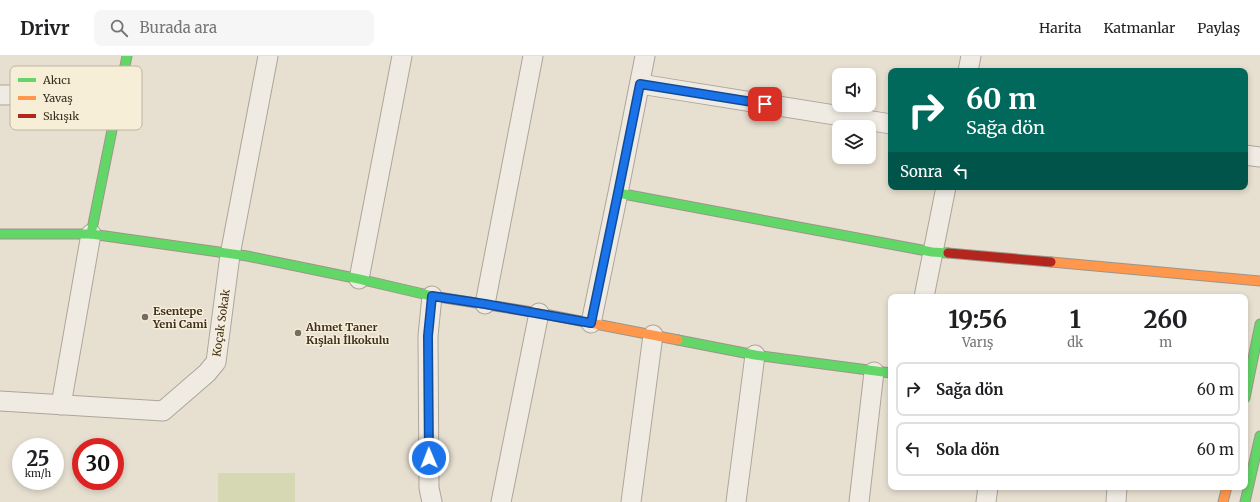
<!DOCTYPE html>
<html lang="tr">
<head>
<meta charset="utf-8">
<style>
  :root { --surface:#fff; --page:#f6f6f6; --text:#202124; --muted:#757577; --line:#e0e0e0 }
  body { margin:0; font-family:Merriweather,serif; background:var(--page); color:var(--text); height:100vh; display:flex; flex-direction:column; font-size:15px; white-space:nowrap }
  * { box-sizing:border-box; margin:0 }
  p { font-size:13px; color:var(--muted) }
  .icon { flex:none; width:22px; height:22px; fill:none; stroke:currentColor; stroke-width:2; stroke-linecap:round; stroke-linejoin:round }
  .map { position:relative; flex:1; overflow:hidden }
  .sheet { position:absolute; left:888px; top:238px; width:360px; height:196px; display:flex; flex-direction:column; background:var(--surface); border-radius:8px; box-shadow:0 2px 6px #0003 }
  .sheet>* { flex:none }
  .banner { position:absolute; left:888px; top:12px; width:360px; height:122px; border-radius:8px; box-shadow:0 2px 6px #0003; background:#00695c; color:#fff; overflow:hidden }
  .controls { position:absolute; left:832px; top:12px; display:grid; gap:8px }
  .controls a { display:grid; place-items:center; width:44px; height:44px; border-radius:8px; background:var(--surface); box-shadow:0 2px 6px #0003; font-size:20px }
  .speed { position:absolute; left:12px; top:382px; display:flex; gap:8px; font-size:20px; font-weight:700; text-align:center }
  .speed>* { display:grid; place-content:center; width:52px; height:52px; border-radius:50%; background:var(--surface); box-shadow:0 2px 6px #0003; line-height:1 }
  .speed small { font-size:10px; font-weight:400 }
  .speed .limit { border:6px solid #d22; background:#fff; color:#111 }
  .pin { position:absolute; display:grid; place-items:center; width:34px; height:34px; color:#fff; margin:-17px; border-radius:8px; box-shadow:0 2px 6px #0006 }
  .me { position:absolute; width:44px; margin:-22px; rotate:359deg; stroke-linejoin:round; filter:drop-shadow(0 0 3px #0008) }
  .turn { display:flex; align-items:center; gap:14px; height:84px; padding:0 12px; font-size:18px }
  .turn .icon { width:52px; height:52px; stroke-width:2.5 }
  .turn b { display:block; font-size:28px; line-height:34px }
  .then { display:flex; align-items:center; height:38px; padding:0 12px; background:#0003; gap:8px; font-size:15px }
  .eta { display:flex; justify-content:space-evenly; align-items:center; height:68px; text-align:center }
  .eta b { font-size:24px; font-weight:700; line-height:28px }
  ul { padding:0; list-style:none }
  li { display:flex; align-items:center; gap:12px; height:54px; margin:0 8px 6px; padding:0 4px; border:2px solid var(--line); border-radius:8px }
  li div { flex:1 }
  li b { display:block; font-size:15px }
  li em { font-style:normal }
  header { display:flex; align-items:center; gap:24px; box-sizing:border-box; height:56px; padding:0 20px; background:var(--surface); border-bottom:1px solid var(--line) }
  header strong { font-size:19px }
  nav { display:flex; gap:22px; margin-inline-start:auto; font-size:14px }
  .search { width:280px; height:36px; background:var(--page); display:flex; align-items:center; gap:10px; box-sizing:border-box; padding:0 14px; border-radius:8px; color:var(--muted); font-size:15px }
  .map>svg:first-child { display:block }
  .green { fill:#d6d7b3 }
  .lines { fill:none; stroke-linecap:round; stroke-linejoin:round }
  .street-casing { stroke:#ada599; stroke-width:21 }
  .fast-casing { stroke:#9c958a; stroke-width:11 }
  .slow-casing { stroke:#9c958a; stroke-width:11 }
  .jam-casing { stroke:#9c958a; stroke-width:11 }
  .street { stroke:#efebe3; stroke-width:19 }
  .fast { stroke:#63d668; stroke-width:9 }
  .slow { stroke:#ff974d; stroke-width:9 }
  .jam { stroke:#b3261e; stroke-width:9 }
  .route-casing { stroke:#114b97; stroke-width:10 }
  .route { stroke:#1a73e8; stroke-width:7 }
  .poi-dot { fill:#786c5e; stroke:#f7eed8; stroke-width:1.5 }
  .labels { text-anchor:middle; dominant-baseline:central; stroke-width:3; stroke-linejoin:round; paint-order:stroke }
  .poi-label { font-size:11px; font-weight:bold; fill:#3d2e20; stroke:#f7eed8; text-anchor:start }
  .street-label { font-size:11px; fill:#3d2e20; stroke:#f7eed8 }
  .key { fill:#f7eed8; stroke:#bfb4a1; stroke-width:1 }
  .key-label { font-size:11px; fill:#3d2e20 }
</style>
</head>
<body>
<header>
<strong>Drivr</strong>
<div class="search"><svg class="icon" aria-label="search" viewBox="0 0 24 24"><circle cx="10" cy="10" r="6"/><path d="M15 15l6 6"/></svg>Burada ara</div>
<nav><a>Harita</a><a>Katmanlar</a><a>Paylaş</a></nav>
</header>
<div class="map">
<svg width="1260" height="446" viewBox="0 0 1260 446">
  <rect width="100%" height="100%" fill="#e7e0d1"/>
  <rect class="green" x="218" y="417" width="77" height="29"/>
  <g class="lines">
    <defs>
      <g id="street">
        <path d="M968,15l3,-15"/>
        <path d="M640,28l251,40"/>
        <path d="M0,39l119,-1"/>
        <path d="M1245,99l15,2"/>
        <path d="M359,223l43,-223"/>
        <path d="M432,240l-4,40 1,152 3,14"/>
        <path d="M924,241l22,-110"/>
        <path d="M485,248l48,-248"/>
        <path d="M591,267l27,-130 27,-137"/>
        <path d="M0,345l163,10 44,-38 9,-11 14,-107 38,-199"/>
        <path d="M61,349l30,-171"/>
        <path d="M501,446l38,-189"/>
        <path d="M631,446l22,-167"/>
        <path d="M736,446l19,-147"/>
        <path d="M859,446l15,-130"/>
        <path d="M986,446l2,-15"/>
        <path d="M1116,446l1,-15"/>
      </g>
      <g id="fast">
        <path d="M618,137l314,59 16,1"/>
        <path d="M0,178h91l156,22 112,23 73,17"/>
        <path d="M91,178l36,-178"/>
        <path d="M678,284l77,15 136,18"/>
        <path d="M1245,342l15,-74"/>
        <path d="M1245,446l15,-66"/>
      </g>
      <g id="slow">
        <path d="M1051,206l209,19"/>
        <path d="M432,240l107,17 139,27"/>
        <path d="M1223,446l4,-15"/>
      </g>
      <path id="jam" d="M948,197l103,9"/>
    </defs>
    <use href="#street" class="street-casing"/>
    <use href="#fast" class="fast-casing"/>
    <use href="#slow" class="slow-casing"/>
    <use href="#jam" class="jam-casing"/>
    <use href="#street" class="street"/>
    <use href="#fast" class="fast"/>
    <use href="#slow" class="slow"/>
    <use href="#jam" class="jam"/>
  </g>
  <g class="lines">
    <defs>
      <path id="route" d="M429,402l-1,-122 4,-40 53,8 106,19 27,-130 22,-109 125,20"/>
    </defs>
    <use href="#route" class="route-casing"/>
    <use href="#route" class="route"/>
  </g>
  <g class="poi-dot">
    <circle cx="145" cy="261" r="4"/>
    <circle cx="298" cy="277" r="4"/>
  </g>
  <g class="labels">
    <g class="poi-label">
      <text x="153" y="255">Esentepe<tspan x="153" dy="13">Yeni Cami</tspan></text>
      <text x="306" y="271">Ahmet Taner<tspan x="306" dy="13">Kışlalı İlkokulu</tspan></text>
    </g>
    <g class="street-label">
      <text transform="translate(221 267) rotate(-82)">Koçak Sokak</text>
    </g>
  </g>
  <rect x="10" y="10" width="132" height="64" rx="6" class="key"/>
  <rect x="18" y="22" width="18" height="4" fill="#63d668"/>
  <rect x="18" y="40" width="18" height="4" fill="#ff974d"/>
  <rect x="18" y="58" width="18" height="4" fill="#b3261e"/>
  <g class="key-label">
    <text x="43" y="28">Akıcı</text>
    <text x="43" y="46">Yavaş</text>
    <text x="43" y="64">Sıkışık</text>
  </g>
</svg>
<div class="controls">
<a><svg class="icon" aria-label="sound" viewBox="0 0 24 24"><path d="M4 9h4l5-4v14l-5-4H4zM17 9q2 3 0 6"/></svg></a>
<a><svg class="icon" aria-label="layers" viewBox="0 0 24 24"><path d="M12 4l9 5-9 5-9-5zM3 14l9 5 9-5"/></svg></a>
</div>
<div class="speed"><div>25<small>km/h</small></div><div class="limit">30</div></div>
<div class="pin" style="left:765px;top:48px;background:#d93025"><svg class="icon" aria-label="arrive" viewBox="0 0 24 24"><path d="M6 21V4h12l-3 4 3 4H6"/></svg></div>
<svg class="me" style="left:429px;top:402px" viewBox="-20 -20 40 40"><circle r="17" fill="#1a73e8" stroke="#fff" stroke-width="3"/><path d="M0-11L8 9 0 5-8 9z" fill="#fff"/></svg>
<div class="banner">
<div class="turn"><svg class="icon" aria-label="right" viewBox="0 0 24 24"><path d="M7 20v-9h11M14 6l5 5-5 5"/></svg><div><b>60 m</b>Sağa dön</div></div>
<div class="then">Sonra<svg class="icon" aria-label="left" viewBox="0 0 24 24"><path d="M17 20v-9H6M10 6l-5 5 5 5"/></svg></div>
</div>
<section class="sheet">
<div class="eta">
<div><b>19:56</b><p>Varış</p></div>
<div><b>1</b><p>dk</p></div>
<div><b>260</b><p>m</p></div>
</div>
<ul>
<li><svg class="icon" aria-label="right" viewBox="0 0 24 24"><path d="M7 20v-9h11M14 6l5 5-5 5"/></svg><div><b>Sağa dön</b></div><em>60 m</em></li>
<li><svg class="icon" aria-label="left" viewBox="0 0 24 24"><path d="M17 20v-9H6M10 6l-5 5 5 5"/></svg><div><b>Sola dön</b></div><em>60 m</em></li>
</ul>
</section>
</div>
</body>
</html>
